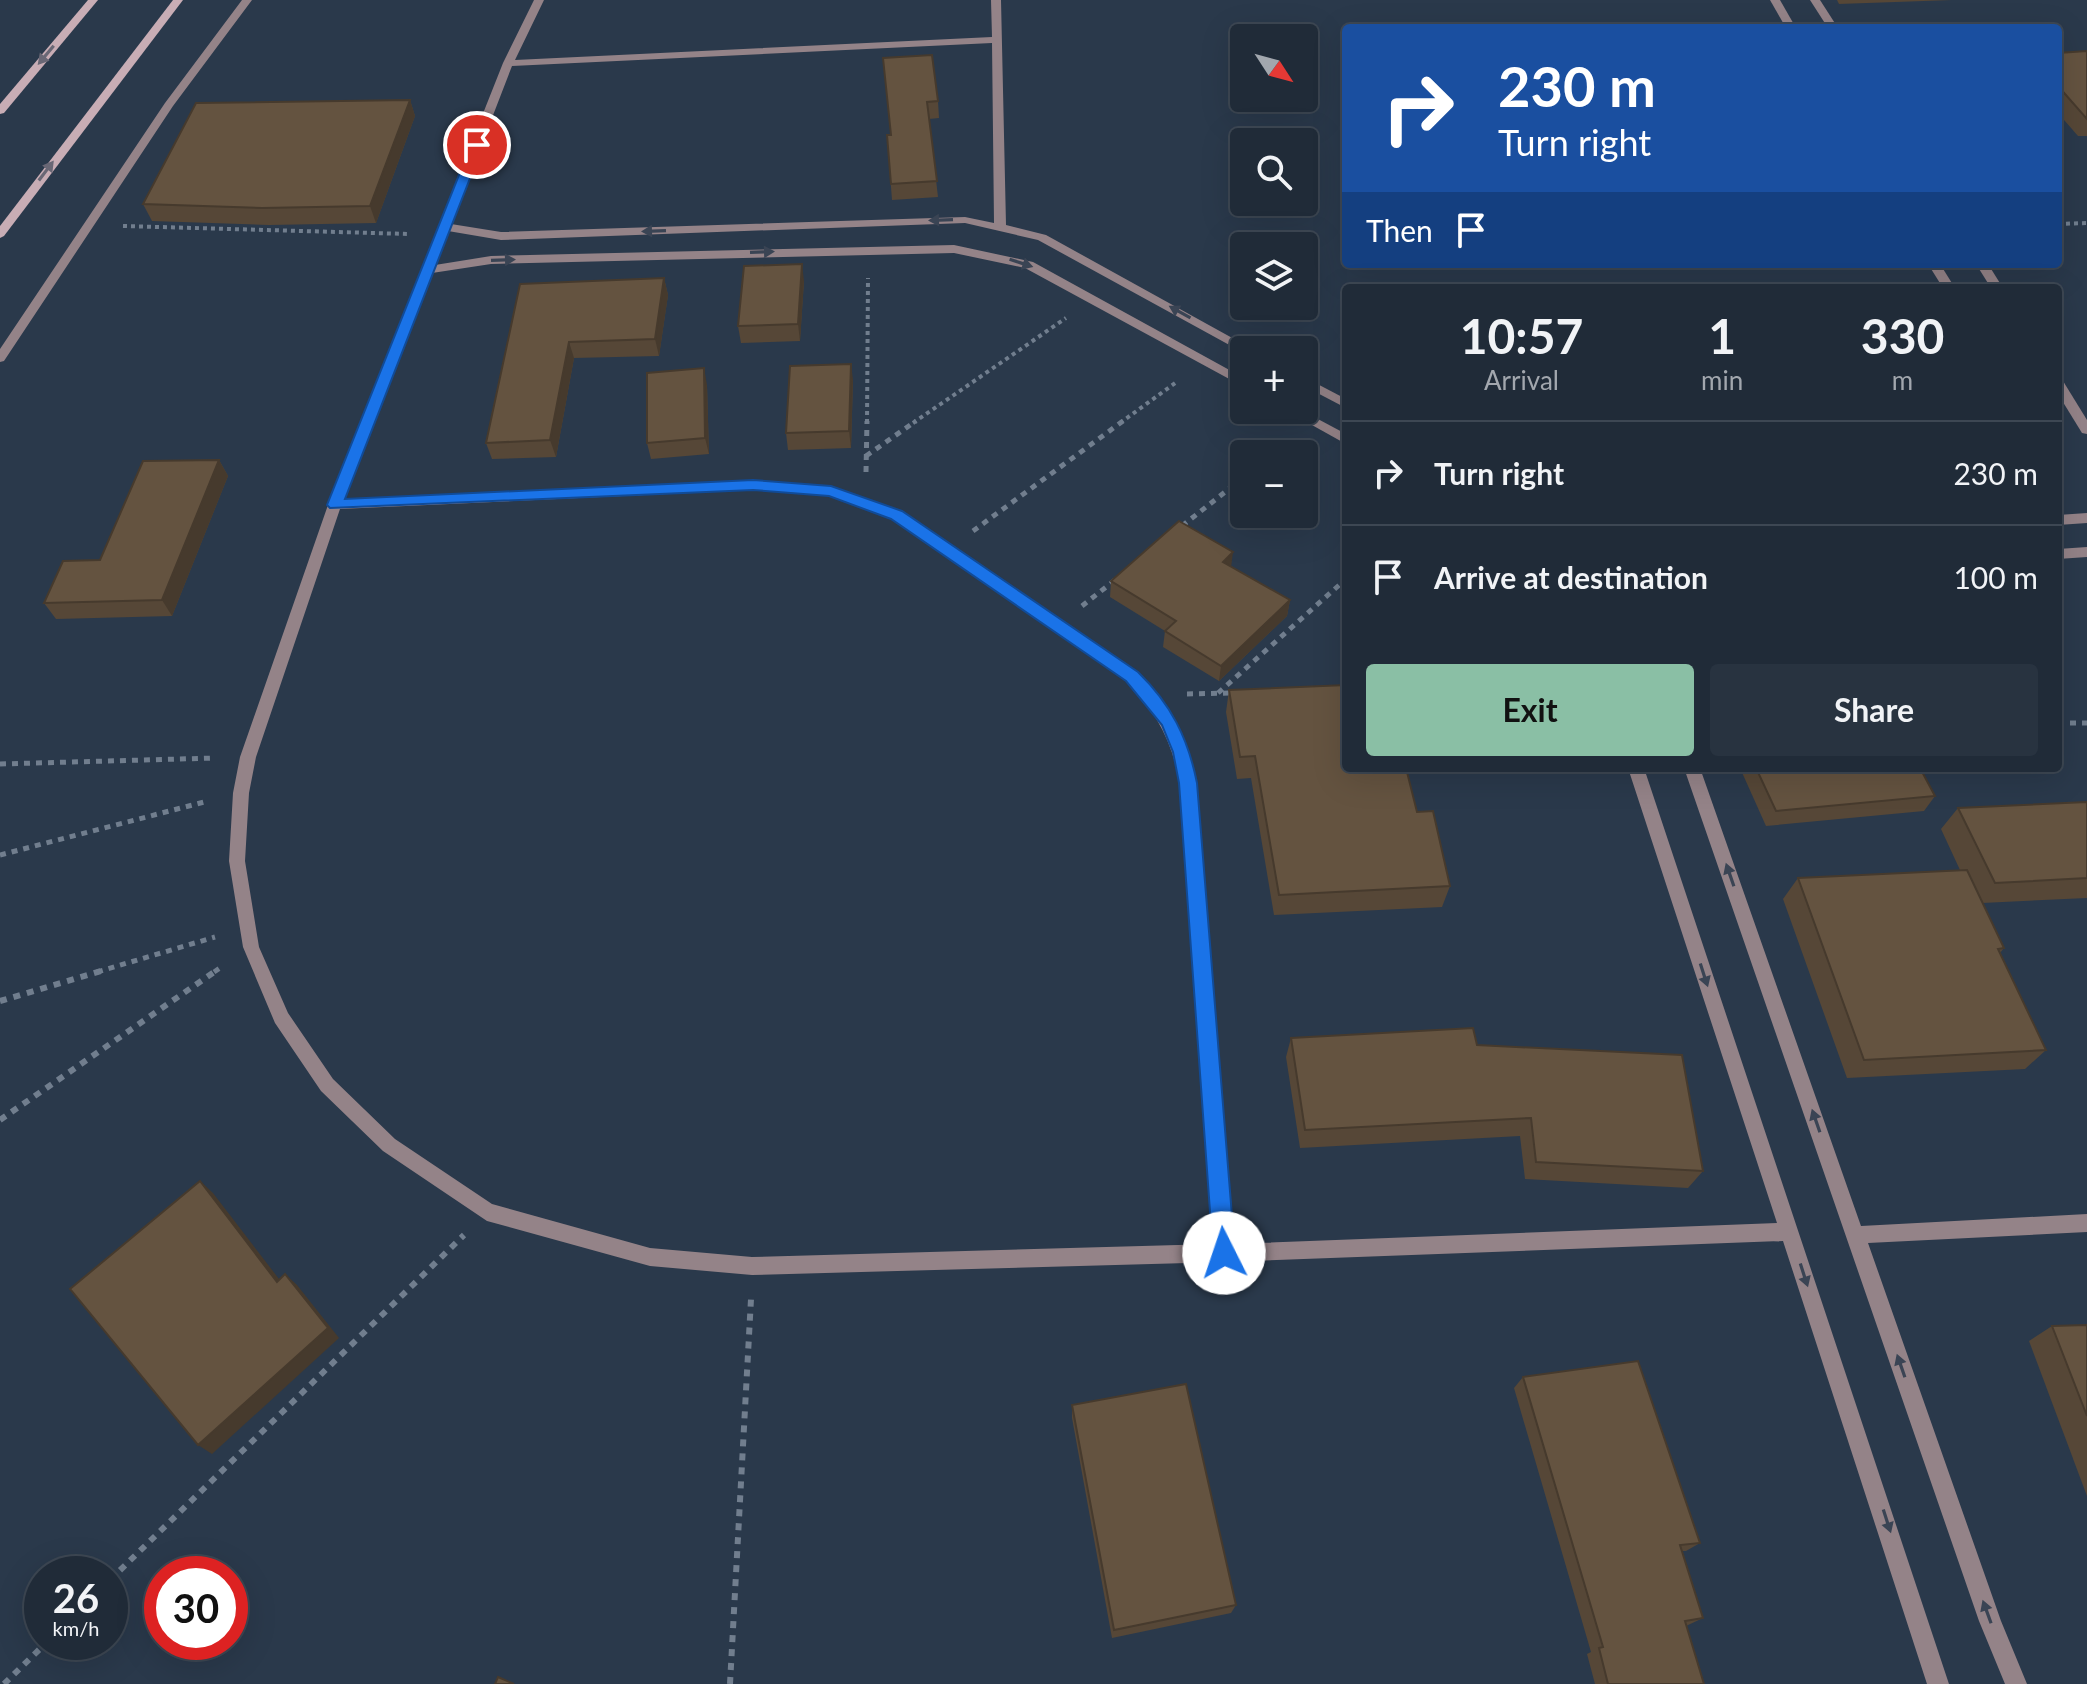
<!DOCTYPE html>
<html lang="en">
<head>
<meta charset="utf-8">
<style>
  :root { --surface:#202b38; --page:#283340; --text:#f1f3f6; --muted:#a2a7ae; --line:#3d4753; --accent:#8abfa5 }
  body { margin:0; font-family:Lato,sans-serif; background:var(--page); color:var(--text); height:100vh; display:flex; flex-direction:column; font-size:30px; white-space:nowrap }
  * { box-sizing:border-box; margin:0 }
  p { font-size:26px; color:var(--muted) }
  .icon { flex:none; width:44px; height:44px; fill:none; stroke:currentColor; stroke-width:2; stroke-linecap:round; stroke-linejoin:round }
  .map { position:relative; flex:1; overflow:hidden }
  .sheet { position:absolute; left:1342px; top:284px; width:720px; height:488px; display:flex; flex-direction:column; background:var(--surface); border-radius:8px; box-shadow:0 8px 32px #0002,0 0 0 2px var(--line) }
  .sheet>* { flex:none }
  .banner { position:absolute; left:1342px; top:24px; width:720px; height:244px; border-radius:8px; box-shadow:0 8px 32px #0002,0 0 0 2px var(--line); background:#1a4fa0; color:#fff; overflow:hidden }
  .needle { width:52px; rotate:126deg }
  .buttons { position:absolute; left:1230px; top:24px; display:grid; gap:16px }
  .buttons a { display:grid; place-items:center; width:88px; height:88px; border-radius:8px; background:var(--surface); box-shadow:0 8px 32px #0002,0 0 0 2px var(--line); font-size:40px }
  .speed { position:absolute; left:24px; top:1556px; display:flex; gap:16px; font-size:40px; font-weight:700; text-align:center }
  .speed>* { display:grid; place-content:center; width:104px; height:104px; border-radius:50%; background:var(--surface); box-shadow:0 8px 32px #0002,0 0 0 2px var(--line); line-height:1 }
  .speed small { font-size:20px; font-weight:400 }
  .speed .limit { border:12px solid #d22; background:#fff; color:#111 }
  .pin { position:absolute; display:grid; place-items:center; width:68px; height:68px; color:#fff; margin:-34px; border:4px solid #fff; border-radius:50%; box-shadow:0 2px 8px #0007 }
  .me { position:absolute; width:88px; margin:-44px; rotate:356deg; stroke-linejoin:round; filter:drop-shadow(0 0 6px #0008) }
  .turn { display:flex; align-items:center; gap:28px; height:168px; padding:0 24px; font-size:36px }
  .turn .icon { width:104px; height:104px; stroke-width:2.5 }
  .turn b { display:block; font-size:56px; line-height:68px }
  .then { display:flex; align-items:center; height:76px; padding:0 24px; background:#0003; gap:16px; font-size:30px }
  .eta { display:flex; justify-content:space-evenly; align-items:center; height:136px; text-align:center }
  .eta b { font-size:48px; font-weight:700; line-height:56px }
  .action { display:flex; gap:16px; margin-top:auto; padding:16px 24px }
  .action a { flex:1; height:92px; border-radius:8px; background:var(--accent); color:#111; font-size:32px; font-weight:700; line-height:92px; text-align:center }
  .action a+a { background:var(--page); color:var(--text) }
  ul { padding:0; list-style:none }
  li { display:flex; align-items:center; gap:24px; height:104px; padding:0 24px; border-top:2px solid var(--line) }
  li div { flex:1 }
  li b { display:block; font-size:30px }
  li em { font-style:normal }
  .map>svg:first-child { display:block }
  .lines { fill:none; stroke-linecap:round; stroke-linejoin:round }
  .path-far2 { stroke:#717e8e; stroke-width:4; stroke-dasharray:4 4; stroke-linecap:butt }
  .path-far1 { stroke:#717e8e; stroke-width:5; stroke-dasharray:6 6; stroke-linecap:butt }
  .path { stroke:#717e8e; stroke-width:6; stroke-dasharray:7 7; stroke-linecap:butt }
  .street { fill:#948388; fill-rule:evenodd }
  .secondary { fill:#c8adb5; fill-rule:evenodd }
  .wall { fill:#564737 }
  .shaded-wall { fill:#463a2d }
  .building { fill:#645340; stroke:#463a2d; stroke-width:2 }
  .oneway { fill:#696775 }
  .oneway2 { fill:#3a4454 }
  .route { fill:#1a73e8; stroke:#114b97; stroke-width:2 }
</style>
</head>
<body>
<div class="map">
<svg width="2087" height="1684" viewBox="0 0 2087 1684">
  <rect width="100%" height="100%" fill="#2a394b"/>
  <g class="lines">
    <g class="path-far2">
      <path d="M2058,224l29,-1"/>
      <path d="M123,226l286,8"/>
      <path d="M867,423l1,-145"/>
      <path d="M913,423l153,-105"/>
      <path d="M1120,423l58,-42"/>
    </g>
    <g class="path-far1">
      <path d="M1273,454l17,-14"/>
      <path d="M866,456l50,-35"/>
      <path d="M866,472l1,-51"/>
      <path d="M1182,526l62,-49"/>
      <path d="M973,531l150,-110"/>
      <path d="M1082,606l33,-26"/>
      <path d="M1218,693l128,-114"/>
      <path d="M1187,694l46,-1"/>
      <path d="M2058,723h29"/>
      <path d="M0,764l215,-6"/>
      <path d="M0,855l208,-54"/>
      <path d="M97,972l118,-35"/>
      <path d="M214,972l9,-6"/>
    </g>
    <g class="path">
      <path d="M0,1001l104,-31"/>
      <path d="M0,1120l217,-150"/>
      <path d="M110,1580l354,-345"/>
      <path d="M4,1684l43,-42"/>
      <path d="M730,1684l21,-385"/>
    </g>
    <g class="street">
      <path d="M242,0h10l-79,106 -169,255 -4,1v-13l165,-246z"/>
      <path d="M534,0h10l-29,60 477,-23 -1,-37h10l5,225 40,10 208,115h-10v3l-206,-113 -73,-17 -464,17 -53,-9 -13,34 56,-9 463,-11 79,17 211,116v9l-219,-119 -71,-15 -463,11 -59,9 -88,227 409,-20 78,6 71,26 235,161c31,32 49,67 59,110l37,461 544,-21 -149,-455h16l305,916h-22l-144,-443 -559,21 -472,13 -102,-9 -163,-45 -104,-70 -62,-60 -46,-68 -32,-76 -14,-86 4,-68 7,-36 88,-252 175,-442zM992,43l2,180 -29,-6 -464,15 -50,-8 61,-158zM753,490l77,6 62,22 235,163c29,30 45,61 53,102l34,461 -462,13 -102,-9 -158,-44 -97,-65 -62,-60 -45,-66 -29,-66 -14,-86 4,-68 7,-36 84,-248z"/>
      <path d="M1770,0h10l16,28h-10z"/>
      <path d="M1810,0h10l18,28h-10z"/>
      <path d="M1928,264h12l15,24h-12z"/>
      <path d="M1976,264h12l15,24h-12z"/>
      <path d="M1304,377l42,22v9l-42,-22z"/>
      <path d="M2058,380l5,1 24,39v14l-5,-1 -24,-39z"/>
      <path d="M1285,410h16l45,24v10z"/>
      <path d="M2087,513v10l-29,2v-10z"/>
      <path d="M2087,547v10l-29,2v-10z"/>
      <path d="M1684,768h16l161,458 226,-12v18l-219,11 133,378 26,63h-22l-26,-63z"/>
    </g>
    <g class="secondary">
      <path d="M88,0h10l-94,113 -4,1v-10z"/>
      <path d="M173,0h10l-179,236 -4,2v-12z"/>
    </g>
  </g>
  <g class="wall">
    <path d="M1837,0h115l-113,4z"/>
    <path d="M2087,51v85h-9l-20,-23v-60z"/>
    <path d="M883,58l55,43 1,17 -10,1 9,78 -46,3 -5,-65h4z"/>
    <path d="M410,100l5,16 -39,107 -107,2 -117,-4 -9,-17z"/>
    <path d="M664,278l4,17 -9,61 -85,2 -18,99 -64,2 -6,-16 34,-159z"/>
    <path d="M804,281l-4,60 -59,2 -3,-17z"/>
    <path d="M853,380l-2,68 -63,2 -2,-17z"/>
    <path d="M707,385l2,69 -58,5 -4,-16z"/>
    <path d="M219,460l9,16 -56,140 -116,3 -12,-16 56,-43z"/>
    <path d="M1231,566l59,34 -3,16 -68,65 -56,-34 2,-16 -55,-34 1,-16z"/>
    <path d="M1229,690l188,122 33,74 -8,21 -168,8 -23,-137 -14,1 -11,-67z"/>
    <path d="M1740,768h180l15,28 -11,15 -158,15z"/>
    <path d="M2087,802v96l-105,5 22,45 -4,5 46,97 -21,19 -178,9 -64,-179 15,-21 162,-8 -19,-41 17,-21z"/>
    <path d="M1291,1038l186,7 226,126 -15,17 -163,-9 -5,-43 -220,12 -14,-91z"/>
    <path d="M2087,1325v171l-58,-155 23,-15z"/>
    <path d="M1523,1377l177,166 -14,8h-4l21,67 -17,8 18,58h-109l-8,-30 4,-2 -77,-264z"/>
    <path d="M1072,1405l164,200 -5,8 -119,25 -40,-220z"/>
  </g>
  <g class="shaded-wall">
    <path d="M410,100l5,16 -39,107 -6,-17z"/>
    <path d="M802,264l2,17 -4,60 -2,-17z"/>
    <path d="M664,278l4,17 -9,61 -4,-17z"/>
    <path d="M569,342l5,16 -18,99 -6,-17z"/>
    <path d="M851,364l2,16 -2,68 -2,-17z"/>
    <path d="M704,368l3,17 2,69 -4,-16z"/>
    <path d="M219,460l9,16 -56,140 -10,-16z"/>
    <path d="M1233,552l-2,16 -8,-6z"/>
    <path d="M1290,600l-3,16 -68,65 2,-15z"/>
    <path d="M200,1181l13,12 76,99 -12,-10z"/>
    <path d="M285,1274l12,11 42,53 -127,116 -14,-9z"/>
  </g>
  <g class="building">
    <path d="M2087,51v68l-29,-33v-33z"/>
    <path d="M932,55l6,46 -11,1 10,79 -46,3 -4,-49h4l-8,-77z"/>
    <path d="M410,100l-40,106 -108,2 -119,-4 53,-101z"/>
    <path d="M802,264l-4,60 -60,2 6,-60z"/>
    <path d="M664,278l-9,61 -86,3 -19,98 -64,3 34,-159z"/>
    <path d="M851,364l-2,67 -63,2 4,-67z"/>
    <path d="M704,368l1,70 -58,5v-70z"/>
    <path d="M219,460l-57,140 -118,3 19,-42 37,-1 43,-99z"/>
    <path d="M1179,521l54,31 -10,10 67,38 -69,66 -56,-35 11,-10 -65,-40z"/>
    <path d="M1346,685v83h60l11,44 16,-1 17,75 -171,9 -24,-139 -15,1 -11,-67z"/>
    <path d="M1756,768h164l15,28 -159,15z"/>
    <path d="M2087,802v76l-92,5 -37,-75z"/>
    <path d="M1967,870l37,78 -6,1 48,101 -182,10 -66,-182z"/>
    <path d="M1473,1028l4,17 205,10 21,116 -167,-9 -5,-44 -226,12 -14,-92z"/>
    <path d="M200,1181l77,101 8,-8 43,54 -130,117 -128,-156z"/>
    <path d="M2087,1325v91l-35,-90z"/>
    <path d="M1638,1361l62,182 -20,2 23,73 -18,3 19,63h-96l-9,-36 4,-1 -80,-270z"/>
    <path d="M1186,1384l50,221 -122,25 -42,-225z"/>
    <path d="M498,1677l16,7h-19z"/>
  </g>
  <defs><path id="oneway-solid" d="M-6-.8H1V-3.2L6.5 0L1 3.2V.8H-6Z" transform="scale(2)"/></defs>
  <g class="oneway">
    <use href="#oneway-solid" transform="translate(46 55) rotate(130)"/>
    <use href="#oneway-solid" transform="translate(46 171) rotate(-53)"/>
  </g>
  <g class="oneway2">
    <use href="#oneway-solid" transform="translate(941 220) rotate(178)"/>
    <use href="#oneway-solid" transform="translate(654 231) rotate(178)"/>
    <use href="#oneway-solid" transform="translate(762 252) rotate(-2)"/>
    <use href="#oneway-solid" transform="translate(503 260) rotate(-2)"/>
    <use href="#oneway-solid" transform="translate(1021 263) rotate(18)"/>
    <use href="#oneway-solid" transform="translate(1180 312) rotate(-151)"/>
    <use href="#oneway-solid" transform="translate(1730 875) rotate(-109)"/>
    <use href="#oneway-solid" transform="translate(1704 975) rotate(72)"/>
    <use href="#oneway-solid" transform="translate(1816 1121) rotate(-109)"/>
    <use href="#oneway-solid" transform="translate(1804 1275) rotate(72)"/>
    <use href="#oneway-solid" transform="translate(1901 1366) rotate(-109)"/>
    <use href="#oneway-solid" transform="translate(1887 1521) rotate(72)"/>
    <use href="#oneway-solid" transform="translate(1987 1612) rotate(-110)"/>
  </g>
  <path class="route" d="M477,141l6,4 -138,354 408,-19 78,6 71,25 236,161c33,32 50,66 59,111l38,470 -3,8 -8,3 -8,-3 -3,-8 -34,-470 -6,-31 -11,-27 -36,-44 -235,-162 -62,-23 -76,-6 -423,18 -3,-3 144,-360z"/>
</svg>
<div class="buttons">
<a><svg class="needle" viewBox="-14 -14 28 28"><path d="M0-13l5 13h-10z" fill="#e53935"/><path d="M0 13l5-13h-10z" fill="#a2a7ae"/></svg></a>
<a><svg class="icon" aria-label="search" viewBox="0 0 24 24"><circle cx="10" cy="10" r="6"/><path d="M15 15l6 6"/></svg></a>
<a><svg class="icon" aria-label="layers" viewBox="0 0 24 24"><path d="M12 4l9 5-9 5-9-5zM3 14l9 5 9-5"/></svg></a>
<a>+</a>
<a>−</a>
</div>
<div class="speed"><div>26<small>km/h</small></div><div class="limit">30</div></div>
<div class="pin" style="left:477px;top:145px;background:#d93025"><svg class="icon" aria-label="arrive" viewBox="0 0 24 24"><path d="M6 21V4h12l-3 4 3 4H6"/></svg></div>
<svg class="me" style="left:1224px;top:1253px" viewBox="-20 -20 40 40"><circle r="19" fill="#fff"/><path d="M0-13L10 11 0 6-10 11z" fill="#1a73e8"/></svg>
<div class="banner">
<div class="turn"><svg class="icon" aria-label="right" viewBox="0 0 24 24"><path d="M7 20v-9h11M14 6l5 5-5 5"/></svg><div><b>230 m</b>Turn right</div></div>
<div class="then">Then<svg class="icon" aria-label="arrive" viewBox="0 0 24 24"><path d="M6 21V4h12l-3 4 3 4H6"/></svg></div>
</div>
<section class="sheet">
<div class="eta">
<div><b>10:57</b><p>Arrival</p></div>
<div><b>1</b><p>min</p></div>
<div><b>330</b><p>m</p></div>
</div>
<ul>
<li><svg class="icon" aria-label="right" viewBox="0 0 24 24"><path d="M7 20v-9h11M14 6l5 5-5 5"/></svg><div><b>Turn right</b></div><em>230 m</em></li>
<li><svg class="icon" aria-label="arrive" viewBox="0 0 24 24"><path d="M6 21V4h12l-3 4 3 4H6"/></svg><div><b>Arrive at destination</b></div><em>100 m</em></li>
</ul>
<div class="action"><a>Exit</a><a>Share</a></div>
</section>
</div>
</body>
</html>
